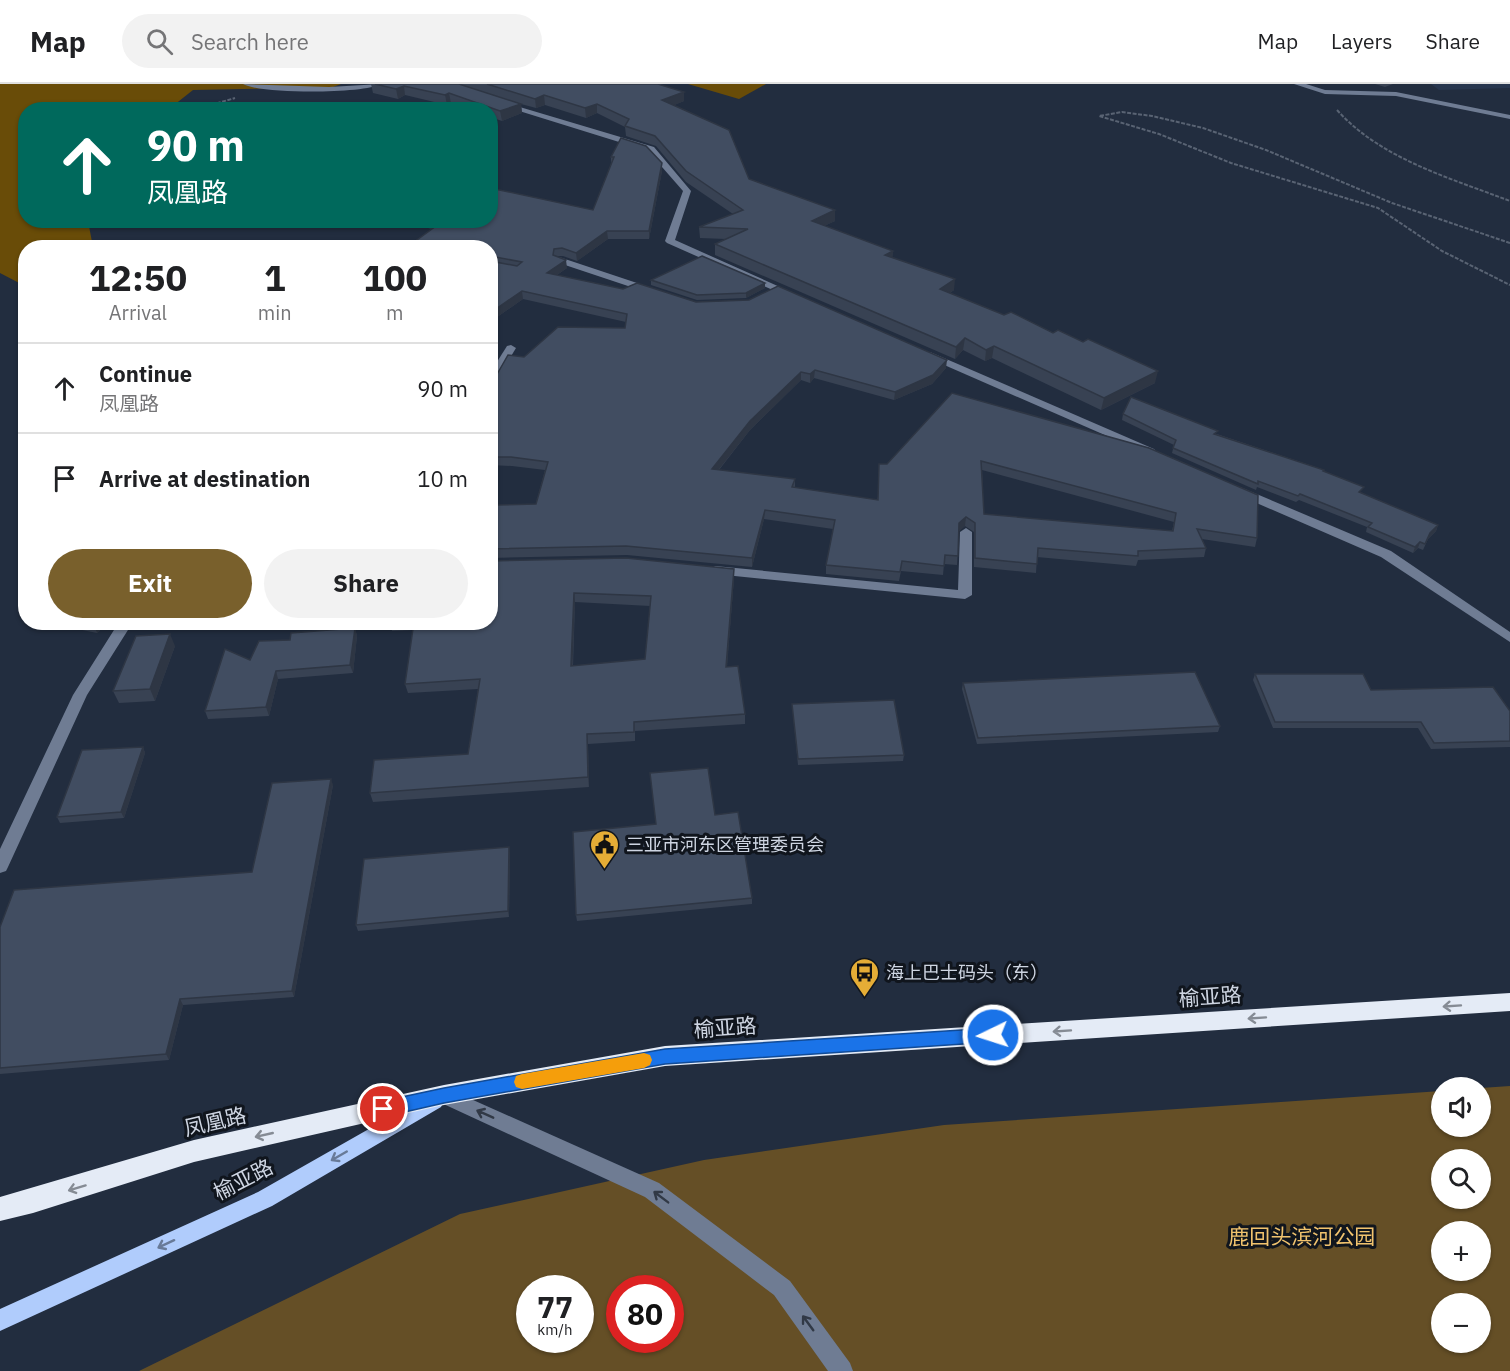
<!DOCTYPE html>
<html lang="en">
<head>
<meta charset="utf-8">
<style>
  :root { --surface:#fff; --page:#f2f2f2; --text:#202124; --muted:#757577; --line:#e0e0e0; --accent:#79602c }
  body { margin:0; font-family:"IBM Plex Sans","Noto Sans SC",sans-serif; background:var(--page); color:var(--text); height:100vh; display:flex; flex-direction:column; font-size:22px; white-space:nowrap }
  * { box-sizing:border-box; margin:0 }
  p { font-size:20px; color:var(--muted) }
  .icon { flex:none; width:33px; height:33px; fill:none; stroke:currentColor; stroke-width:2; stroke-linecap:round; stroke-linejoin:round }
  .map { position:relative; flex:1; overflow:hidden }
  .panel { position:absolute; left:18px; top:156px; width:480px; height:390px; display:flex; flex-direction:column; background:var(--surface); border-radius:24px; box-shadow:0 2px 4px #0004 }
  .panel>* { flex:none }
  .hud { position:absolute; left:18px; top:18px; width:480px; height:126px; border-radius:24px; box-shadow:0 2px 4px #0004; background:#00695c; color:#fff; overflow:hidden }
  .fabs { position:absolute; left:1431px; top:993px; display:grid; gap:12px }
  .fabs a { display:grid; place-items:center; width:60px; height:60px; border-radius:50%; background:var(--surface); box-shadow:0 2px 4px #0004; font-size:30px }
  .speed { position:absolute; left:516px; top:1191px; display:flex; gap:12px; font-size:30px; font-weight:700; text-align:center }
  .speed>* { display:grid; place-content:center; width:78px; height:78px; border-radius:50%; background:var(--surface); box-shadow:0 2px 4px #0004; line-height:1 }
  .speed small { font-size:15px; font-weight:400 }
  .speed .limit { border:9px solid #d22; background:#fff; color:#111 }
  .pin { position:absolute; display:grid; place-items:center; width:51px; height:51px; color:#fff; margin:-26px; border:3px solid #fff; border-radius:50%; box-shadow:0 2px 6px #0007 }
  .me { position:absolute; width:66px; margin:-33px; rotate:266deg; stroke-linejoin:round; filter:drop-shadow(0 0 4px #0008) }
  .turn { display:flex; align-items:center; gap:21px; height:126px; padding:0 30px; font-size:27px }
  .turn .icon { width:78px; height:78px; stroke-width:2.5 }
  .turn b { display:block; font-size:42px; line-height:51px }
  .eta { display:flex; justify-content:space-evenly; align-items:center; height:102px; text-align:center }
  .eta b { font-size:36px; font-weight:800; line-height:42px }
  .action { display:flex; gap:12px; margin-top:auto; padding:12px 30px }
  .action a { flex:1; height:69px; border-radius:36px; background:var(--accent); color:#fff; font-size:24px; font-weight:800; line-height:69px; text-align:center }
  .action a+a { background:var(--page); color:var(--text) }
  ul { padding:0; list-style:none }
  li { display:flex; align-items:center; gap:18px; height:90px; padding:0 30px; border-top:2px solid var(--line) }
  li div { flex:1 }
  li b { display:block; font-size:22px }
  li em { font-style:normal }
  header { display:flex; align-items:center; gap:36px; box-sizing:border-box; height:84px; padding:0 30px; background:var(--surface); border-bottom:2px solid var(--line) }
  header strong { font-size:28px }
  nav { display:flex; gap:33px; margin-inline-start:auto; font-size:21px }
  .search { width:420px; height:54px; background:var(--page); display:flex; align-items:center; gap:15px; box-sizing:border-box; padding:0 21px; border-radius:33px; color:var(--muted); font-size:22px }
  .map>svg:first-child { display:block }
  .built { fill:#27364e }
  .green { fill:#654f26; fill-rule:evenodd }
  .forest { fill:#694c08 }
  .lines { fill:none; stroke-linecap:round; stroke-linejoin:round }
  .path { stroke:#596373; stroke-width:2; stroke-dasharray:4 1.5; stroke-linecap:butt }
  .minor { fill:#6f7c93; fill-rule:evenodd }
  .major { fill:#b0ccfc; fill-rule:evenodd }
  .highway { fill:#e4ebf6; fill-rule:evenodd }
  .wall { fill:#384253; fill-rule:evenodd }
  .shaded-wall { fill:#2e3644 }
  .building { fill:#414d61; stroke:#2e3644; stroke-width:1.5; fill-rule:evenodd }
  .oneway { stroke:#858b94 }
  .oneway2 { stroke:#313946 }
  .oneway3 { stroke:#687a98 }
  .route { fill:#1a73e8; stroke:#114b97; stroke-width:1.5 }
  .slow { fill:#f59e0b }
  .labels { text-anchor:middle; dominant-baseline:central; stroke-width:6; stroke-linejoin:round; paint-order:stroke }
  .poi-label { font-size:18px; fill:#ced5e2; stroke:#10151d; text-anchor:start }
  .near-street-label { font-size:21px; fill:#ced5e2; stroke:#10151d }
  .near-park-label { font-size:21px; fill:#f1c36e; stroke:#10151d }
</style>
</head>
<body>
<header>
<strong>Map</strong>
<div class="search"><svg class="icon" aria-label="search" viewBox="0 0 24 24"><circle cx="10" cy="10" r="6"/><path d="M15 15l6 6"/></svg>Search here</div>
<nav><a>Map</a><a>Layers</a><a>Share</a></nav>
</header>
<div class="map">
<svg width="1510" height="1287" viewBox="0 0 1510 1287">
  <rect width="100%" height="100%" fill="#222d3f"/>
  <path class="built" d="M1431,0h79v4l-71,2z"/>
  <path class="green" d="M1510,1002v285h-1371l321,-157 244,-54 240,-35 497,-34 1,35h38l1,-38zM1442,1076h38v38h-38zM1442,1148h38v38h-38zM530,1204h50v52h-50zM620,1204h50v52h-50zM1442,1220h38v38h-38z"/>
  <g class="forest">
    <path d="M0,0h341l-8,3 -140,3 -24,19 -143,1v110l62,1 5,26 -67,1 -1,38 -25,-13z"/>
    <path d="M688,0h78l-27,15z"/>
  </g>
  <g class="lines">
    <g class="path">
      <path d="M208,26l10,-7 17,-5"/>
      <path d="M1337,26c44,49 113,68 173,91"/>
      <path d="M1510,159l-118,-40 -126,-53 -63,-22 -51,-12 -30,-4 -23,4 60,18 72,29 147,45 64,43 68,34"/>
    </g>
    <g class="minor">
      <path d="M243,0l86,3 52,-3c-17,10 -122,10 -138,0z"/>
      <path d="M1294,0h12l19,6 71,2 114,23v4l-114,-23 -71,-2z"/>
      <path d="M500,17l154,46 37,44 -16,49 125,56 -9,2 -124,-55 -2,-2 18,-50 -35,-40 -148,-46z"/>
      <path d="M559,173l96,32 2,2 -8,2 -93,-31v-4z"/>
      <path d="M511,261l5,3 -21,35 -5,3v-13l17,-27z"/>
      <path d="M930,268l224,97 2,2 -2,2h-8l-220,-96 -1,-2z"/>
      <path d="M1240,403l151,64 119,81v10l-129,-85 -145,-63 -2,-3z"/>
      <path d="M966,444l6,4v63l-7,4 -250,-25 -7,-4 7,-4 243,24 2,-58z"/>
      <path d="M119,538h14l-46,73 -79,172 -2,4 -6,2v-24l73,-154z"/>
      <path d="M444,1003l215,96 131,98 60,82 3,8h-25l-54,-76 -129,-98 -208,-96 -3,-6 3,-6z"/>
    </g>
    <path class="major" d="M434,1008l7,3 3,6 -3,6 -169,99 -272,125v-22l258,-117z"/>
    <path class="highway" d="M1510,909v18l-845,55 -221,39 -250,57 -161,51 -33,8v-24l194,-57 250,-55 221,-39z"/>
  </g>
  <g class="wall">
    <path d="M371,0h287l26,8v9l-10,4 75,74 86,42 -11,5 69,25 -1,7 62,32 -4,3 205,90 -54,27 -109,-52 -7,3 -22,-11 -8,9 -240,-104v-11l11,-5 -26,-1 -1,-11 34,-13 -47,-32 -30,-36 -30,-10 -1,-9 -28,-14 -11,5 -41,-13 -9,3 -15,-4 1,9 -20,8 -12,-4v-7h-20l-19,-7 -4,2 -42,-10 -7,4 -25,-6z"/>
    <path d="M1375,0h18l-8,3z"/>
    <path d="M621,54l41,33 -13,68h-41l-31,22 -14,-5h-7l11,12 -10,7 66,14 73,13 250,66 -14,16 -38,16 -80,-22 -4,5 -9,-3 -51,50 -31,40 76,9v9l82,12 10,-36 65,-71 305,145 -2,9 -53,-8 4,9 -2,9 -66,3 -2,6 -99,-9 -1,16 -62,-6v-35l-9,-6 -6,5 -2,34 -13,-1 -1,11 -42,-4 -2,10 -73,-7v-9l7,-36 -69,-10 -12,48 -125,-12 -137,3v-45l46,-9 9,-34 -33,-4 -22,-1v-86l34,-22 101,-29 1,-6 -103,-23 -33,23v-74l-58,-19 -24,-6v-3h82l103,-10 18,-46v-7zM982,386l192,52 -2,9 -188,-17z"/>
    <path d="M651,196l114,3v5l-19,10 -49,2 -46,-15z"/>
    <path d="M1123,330l94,20 107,36 -1,1 38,22 77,32 -2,6 -8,8 -5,11 -5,-2 -5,5 -47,-21 1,-5 -68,-27 -3,2 -39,-15 -1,3 -84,-37 2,-8 -52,-25z"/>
    <path d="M490,477l244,17 -7,89 18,47v10l-110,7v10l-47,3 1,43 -216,15 -3,-9 98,-39 10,-65 -70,4 -3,-9 8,-54 -21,1 -2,-9h100zM575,518l75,4 -5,53 -72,7z"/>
    <path d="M43,538h65l-11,11z"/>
    <path d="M355,544l2,8 -4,37 -75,6 -9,37 -61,3 -3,-8 45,-51 40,-20z"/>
    <path d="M175,562l-20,55 -36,2 -6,-12z"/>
    <path d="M1255,590l255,37v36l-79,2 -13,-21h-145l-20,-48z"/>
    <path d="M963,599l257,43 -2,6 -241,12 -15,-55z"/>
    <path d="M792,620l112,51 -1,6 -105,4z"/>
    <path d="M143,663l2,6 -21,65 -64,5 -3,-6z"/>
    <path d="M333,701l-39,212 -111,8 -14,55 -169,14v-147l252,-55z"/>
    <path d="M715,731l37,83v6l-175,17 -1,-6 80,-91z"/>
    <path d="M510,769l-1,64 -151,14 -2,-6z"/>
  </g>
  <g class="shaded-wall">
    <path d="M404,2l1,9 -7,4 -2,-10z"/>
    <path d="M684,8v9l-21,9 -1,-10z"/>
    <path d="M449,9l2,10 -4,2 -2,-10z"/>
    <path d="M544,11l1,10 -9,3 -1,-9z"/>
    <path d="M521,20l1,9 -20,8 -2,-10z"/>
    <path d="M597,20v9l-11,5 -1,-10z"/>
    <path d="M662,79v8l-13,68v-8z"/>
    <path d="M835,126v11l-24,11 1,-11z"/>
    <path d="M607,147l1,8 -31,22 -1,-8z"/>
    <path d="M893,167l-1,11 -7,-7z"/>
    <path d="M566,176l1,8 -19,13 -1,-8z"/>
    <path d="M955,195l-1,11 -15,10 1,-11z"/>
    <path d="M765,199v5l-19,10v-5z"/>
    <path d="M522,207l1,8 -33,23v-9z"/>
    <path d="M965,254l-2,12 -8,9 1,-12z"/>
    <path d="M994,262l-2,12 -7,3 1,-11z"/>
    <path d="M493,270l1,8 -4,6v-10z"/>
    <path d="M947,276l-1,8 -14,16 -38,16 1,-8z"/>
    <path d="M815,286l-1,8 -4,5v-9z"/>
    <path d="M1158,287l-3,12 -54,27 3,-12z"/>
    <path d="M801,288v8l-51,50 -38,48v-9l38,-48z"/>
    <path d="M765,426l-1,9 -12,48v-9z"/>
    <path d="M966,433l-1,9 -7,6 1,-9z"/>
    <path d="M1438,441l-2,6 -8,8 2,-6z"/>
    <path d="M1420,458l-2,6 -5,5 2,-6z"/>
    <path d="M734,485v9l-8,98v-9z"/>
    <path d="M574,509l1,9 -3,73 -1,-9z"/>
    <path d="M95,538h13l-11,11 -3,-9z"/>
    <path d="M355,544l2,8 -4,37 -3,-8z"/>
    <path d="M170,550l5,12 -20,55 -5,-12z"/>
    <path d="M276,587l2,8 -9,37 -3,-9z"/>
    <path d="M587,650l1,10 1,43 -1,-10z"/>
    <path d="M143,663l2,6 -21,65 -3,-6z"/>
    <path d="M331,695l2,6 -39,212 -2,-6z"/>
    <path d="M509,763l1,6 -1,64 -1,-6z"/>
    <path d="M180,915l3,6 -14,55 -3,-6z"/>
  </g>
  <g class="building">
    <path d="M375,0h84l62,20 -21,7 -51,-18 -4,2 -41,-9 -8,3z"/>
    <path d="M487,0h171l26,8 -22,8 67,30 20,49 86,31 -23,11 81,30 -8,4 70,24 -15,10 64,26 7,-3 42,21 5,-3 25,12 5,-3 70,32 -54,27 -110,-52 -8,4 -21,-12 -9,9 -241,-103 33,-15 -49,-2 44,-17 -57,-39 -31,-35 -30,-10 4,-7 -32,-15 -12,4 -41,-13 -9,4z"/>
    <path d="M621,54l25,8 16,17 -13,68h-42l-31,22 -14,-5 -8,1 -1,6 13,5 -19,13 76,16 14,-6 59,19 53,-2 29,-14 169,74 -14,15 -38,17 -80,-22 -5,4 -9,-2 -51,49 -38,48 83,10 -3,8 86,13 1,-36h8l65,-71 197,55 109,47 -1,43 -60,-9 9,19 -68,3v5l-100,-8 -1,16 -62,-6v-35l-9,-6 -7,6 -1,33 -13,-1 -1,11 -42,-5 -2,11 -74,-7 9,-45 -70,-10 -13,48 -126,-12 -136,3v-36h5l2,-8 39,-1 12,-42 -37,-5h-21v-78l6,-3 12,-21 16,2 34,-30 67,1 2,-14 -105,-23 -32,22v-27l3,-2h-3v-23l27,5 5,-4 -32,-6v-8h-84l34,-25 -11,-3h61v-32l103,22 21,-53h-3zM981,377l195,52 -3,18 -189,-17z"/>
    <path d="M702,172l63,27 -19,10 -49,2 -46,-15z"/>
    <path d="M1131,313l87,34 -4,3 110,36 -1,1 41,16 -5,5 79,33 -8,8 -5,11 -5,-2 -5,5 -47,-20 4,-4 -72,-29 -2,2 -40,-15v3l-85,-36 3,-8 -53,-26z"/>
    <path d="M626,474l108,11 -8,98 12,-1 7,48 -111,8v10l-47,2 1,43 -218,16 4,-33 94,-6 12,-75 -75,5 9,-62h76v-61zM574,509l77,3 -6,63 -74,7z"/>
    <path d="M355,544l-5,37 -74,6 -10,36 -61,4 20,-62 25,11 9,-19 31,-1 1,-7z"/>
    <path d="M170,550l-20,55 -37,2 23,-55z"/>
    <path d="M1195,588l25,54 -242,12 -15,-55z"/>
    <path d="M1255,590h108l8,16 122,-3 17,24v30l-76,2 -13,-21h-146z"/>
    <path d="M894,616l10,55 -106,4 -6,-55z"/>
    <path d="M143,663l-22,65 -64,5 25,-67z"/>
    <path d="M708,684l7,47 23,-3 14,86 -176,17 -3,-83 83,-8 -6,-51z"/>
    <path d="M331,695l-39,212 -112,8 -14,55 -166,14v-141l14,-37 238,-18 20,-89z"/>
    <path d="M509,763l-1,64 -152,14 8,-66z"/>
  </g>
  <defs><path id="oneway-shaft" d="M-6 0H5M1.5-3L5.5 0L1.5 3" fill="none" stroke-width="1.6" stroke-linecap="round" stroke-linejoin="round" transform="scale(1.5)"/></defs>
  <g class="oneway">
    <use href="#oneway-shaft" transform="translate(1452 922) rotate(176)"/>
    <use href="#oneway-shaft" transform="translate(1257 934) rotate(176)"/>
    <use href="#oneway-shaft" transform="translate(1062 947) rotate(176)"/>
    <use href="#oneway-shaft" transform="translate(264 1051) rotate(167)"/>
    <use href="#oneway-shaft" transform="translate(77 1104) rotate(163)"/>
  </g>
  <g class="oneway2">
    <use href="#oneway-shaft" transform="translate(485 1030) rotate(-156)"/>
    <use href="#oneway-shaft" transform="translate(661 1113) rotate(-143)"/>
    <use href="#oneway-shaft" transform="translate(808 1239) rotate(-126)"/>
  </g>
  <g class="oneway3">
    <use href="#oneway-shaft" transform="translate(339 1072) rotate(150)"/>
    <use href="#oneway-shaft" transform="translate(166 1160) rotate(155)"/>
  </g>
  <path class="route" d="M993,944l6,2 2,5 -2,5 -6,2 -328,22 -221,39 -61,14 -7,-2 -2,-6 2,-5 7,-3 61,-13 221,-39z"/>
  <path class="slow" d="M644,969l6,2 2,5 -2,5 -6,3 -122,21 -6,-2 -2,-5 2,-6 6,-2z"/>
  <defs>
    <symbol id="civic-pin" viewBox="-11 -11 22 30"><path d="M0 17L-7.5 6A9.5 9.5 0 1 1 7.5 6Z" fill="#e5ad36" stroke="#10151d"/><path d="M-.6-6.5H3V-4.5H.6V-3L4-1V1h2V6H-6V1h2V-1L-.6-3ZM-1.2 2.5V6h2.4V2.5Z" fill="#111"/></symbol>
    <symbol id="bus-pin" viewBox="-11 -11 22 30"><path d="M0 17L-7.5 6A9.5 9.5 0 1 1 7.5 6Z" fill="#e5ad36" stroke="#10151d"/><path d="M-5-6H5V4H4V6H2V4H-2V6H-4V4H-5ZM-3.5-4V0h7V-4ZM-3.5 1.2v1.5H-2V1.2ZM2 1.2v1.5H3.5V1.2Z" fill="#111"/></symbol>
  </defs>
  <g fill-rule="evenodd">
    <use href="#civic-pin" x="588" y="744" width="33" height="45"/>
    <use href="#bus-pin" x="848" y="872" width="33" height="45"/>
  </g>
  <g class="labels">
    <g class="poi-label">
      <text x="626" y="760">三亚市河东区管理委员会</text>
      <text x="886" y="888">海上巴士码头（东）</text>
    </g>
    <g class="near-street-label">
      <text transform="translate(1210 912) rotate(-4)">榆亚路</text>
      <text transform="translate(725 943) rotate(-4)">榆亚路</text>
      <text transform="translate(215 1037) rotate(-13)">凤凰路</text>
      <text transform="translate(243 1095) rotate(-27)">榆亚路</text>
    </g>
    <g class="near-park-label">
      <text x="1302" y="1152">鹿回头滨河公园</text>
    </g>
  </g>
</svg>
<div class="fabs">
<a><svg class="icon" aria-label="sound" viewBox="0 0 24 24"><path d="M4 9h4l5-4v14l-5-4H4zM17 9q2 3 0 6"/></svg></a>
<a><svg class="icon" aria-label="search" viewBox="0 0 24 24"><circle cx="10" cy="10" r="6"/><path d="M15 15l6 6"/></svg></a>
<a>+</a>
<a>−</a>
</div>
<div class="speed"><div>77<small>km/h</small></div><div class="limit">80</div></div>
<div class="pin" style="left:383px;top:1025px;background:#d93025"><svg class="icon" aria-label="arrive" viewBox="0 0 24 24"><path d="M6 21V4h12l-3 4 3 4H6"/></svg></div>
<svg class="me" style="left:993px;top:951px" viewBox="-20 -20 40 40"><circle r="17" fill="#1a73e8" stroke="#fff" stroke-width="3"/><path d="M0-11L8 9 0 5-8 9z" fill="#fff"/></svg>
<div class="hud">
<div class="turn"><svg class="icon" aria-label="ahead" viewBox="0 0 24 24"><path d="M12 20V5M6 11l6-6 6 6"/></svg><div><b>90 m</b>凤凰路</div></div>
</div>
<section class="panel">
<div class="eta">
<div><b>12:50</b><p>Arrival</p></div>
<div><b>1</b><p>min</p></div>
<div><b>100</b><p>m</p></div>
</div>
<ul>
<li><svg class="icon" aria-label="ahead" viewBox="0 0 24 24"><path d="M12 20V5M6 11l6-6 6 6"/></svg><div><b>Continue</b><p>凤凰路</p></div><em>90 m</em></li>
<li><svg class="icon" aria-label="arrive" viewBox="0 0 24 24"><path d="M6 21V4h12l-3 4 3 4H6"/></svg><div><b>Arrive at destination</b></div><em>10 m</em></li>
</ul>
<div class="action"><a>Exit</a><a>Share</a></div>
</section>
</div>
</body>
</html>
